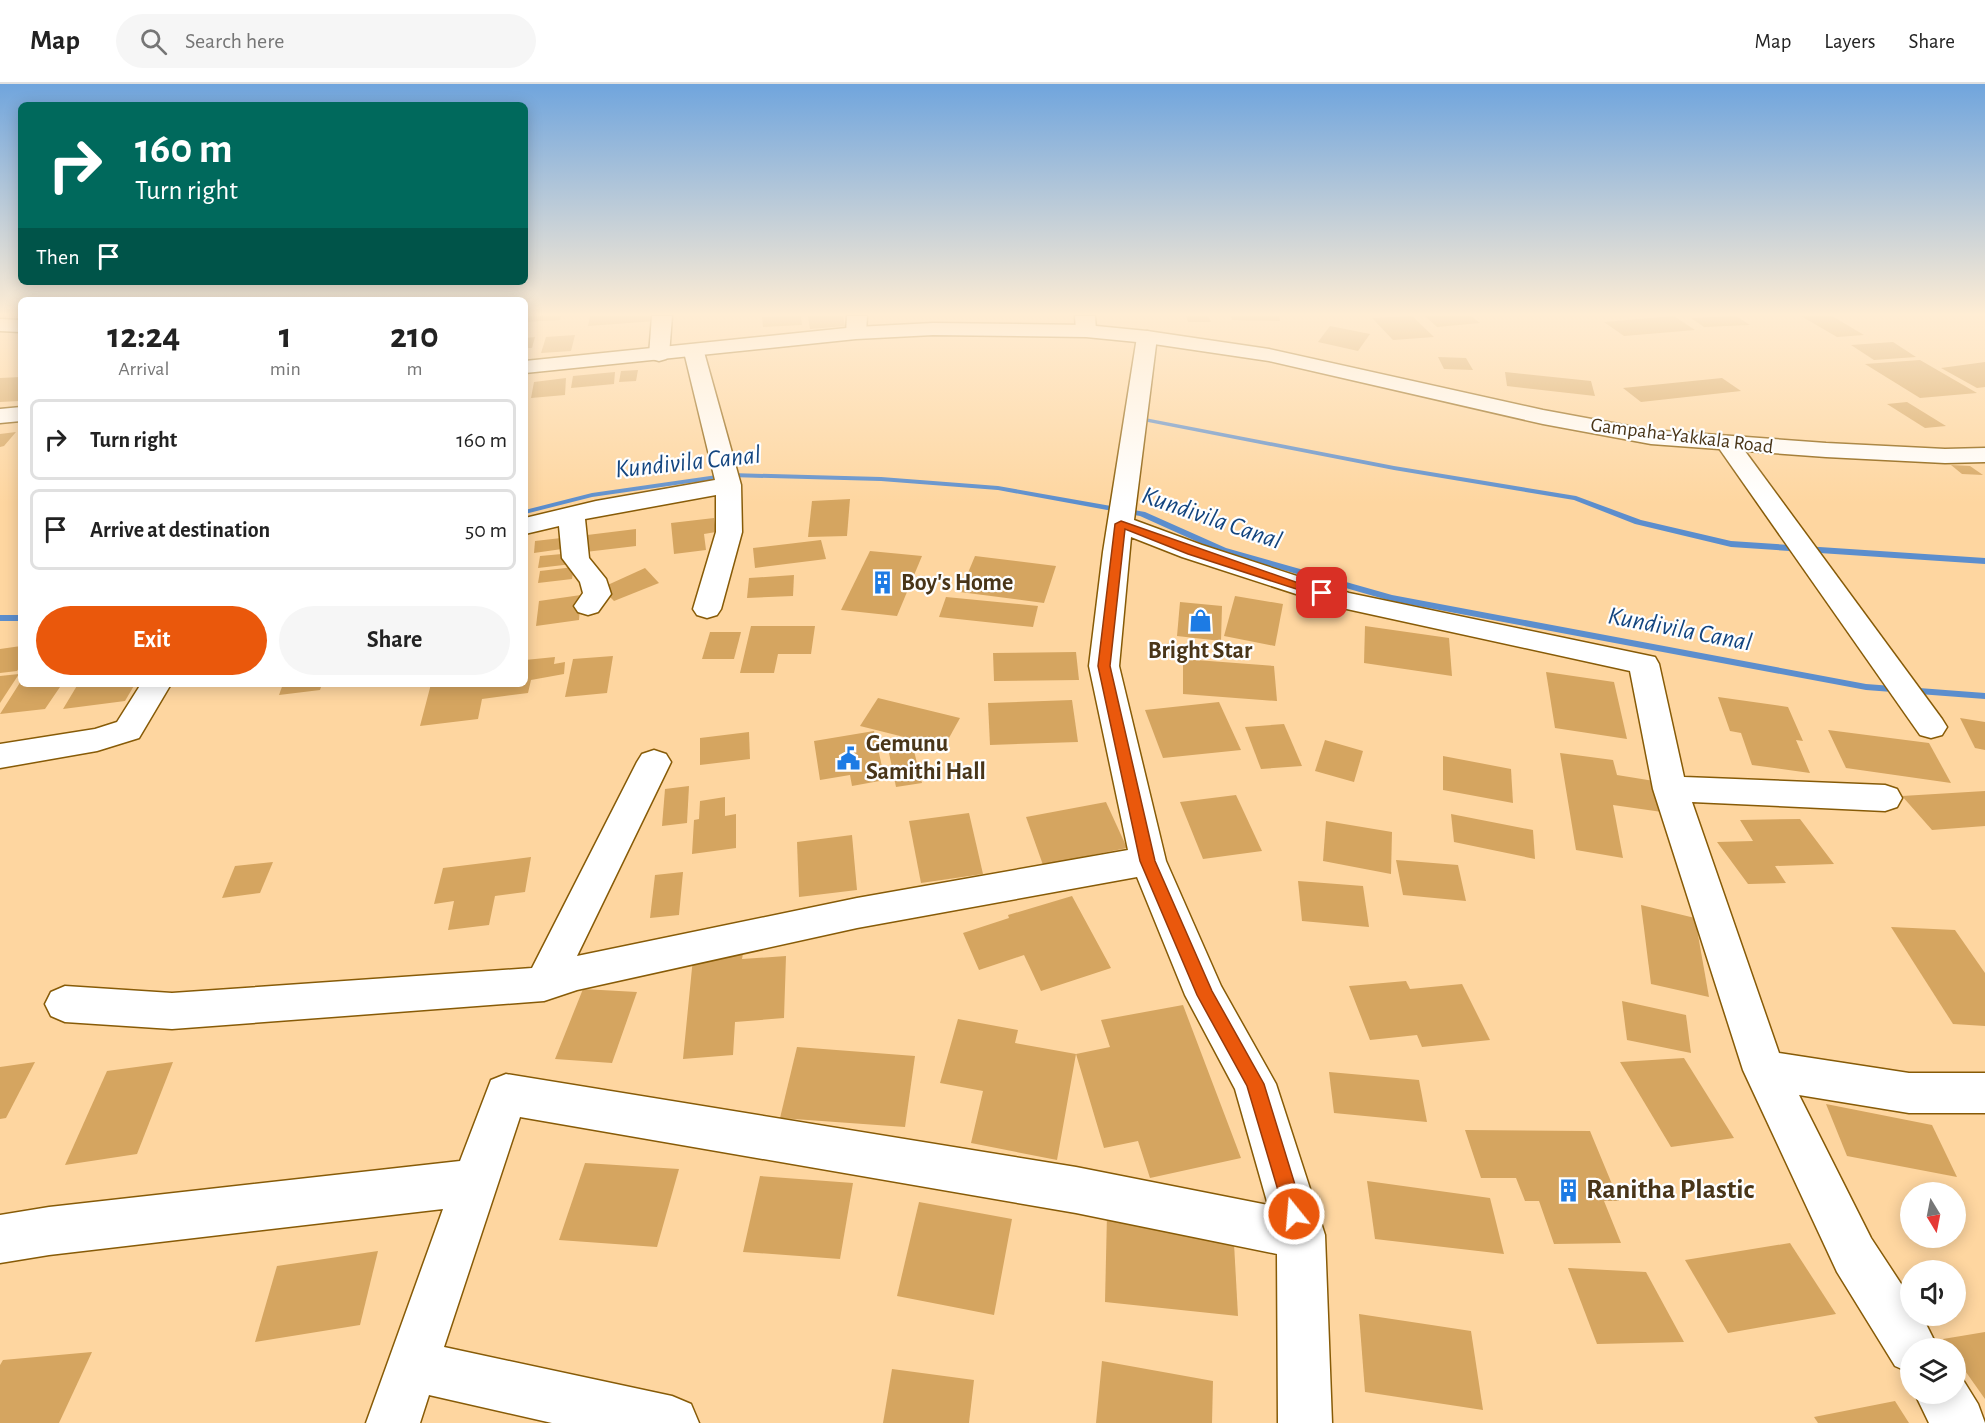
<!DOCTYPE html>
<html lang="en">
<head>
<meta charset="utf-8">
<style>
  :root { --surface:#fff; --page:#f6f6f6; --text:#222; --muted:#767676; --line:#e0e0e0; --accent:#ea580c }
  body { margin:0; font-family:"Alegreya Sans",sans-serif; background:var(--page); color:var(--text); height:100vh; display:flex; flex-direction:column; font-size:22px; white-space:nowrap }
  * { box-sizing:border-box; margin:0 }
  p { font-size:20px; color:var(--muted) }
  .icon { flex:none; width:33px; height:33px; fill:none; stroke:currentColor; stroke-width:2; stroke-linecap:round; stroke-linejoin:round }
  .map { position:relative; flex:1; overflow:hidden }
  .side { position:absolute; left:18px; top:213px; width:510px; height:390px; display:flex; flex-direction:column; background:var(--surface); border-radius:9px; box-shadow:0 3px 15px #0003 }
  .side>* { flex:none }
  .guide { position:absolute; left:18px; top:18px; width:510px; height:183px; border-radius:9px; box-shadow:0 3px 15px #0003; background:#00695c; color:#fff; overflow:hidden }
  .needle { width:39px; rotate:170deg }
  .fabs { position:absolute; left:1900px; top:1098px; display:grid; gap:12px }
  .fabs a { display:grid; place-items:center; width:66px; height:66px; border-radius:50%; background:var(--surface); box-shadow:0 3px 15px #0003; font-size:30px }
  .pin { position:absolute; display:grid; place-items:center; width:51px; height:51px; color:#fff; margin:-26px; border-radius:12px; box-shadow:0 3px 9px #0006 }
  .me { position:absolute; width:66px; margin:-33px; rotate:343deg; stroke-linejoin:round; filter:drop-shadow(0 0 4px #0008) }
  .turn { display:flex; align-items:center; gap:21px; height:126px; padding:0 18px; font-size:27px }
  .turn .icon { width:78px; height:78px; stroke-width:2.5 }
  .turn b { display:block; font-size:42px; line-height:51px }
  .then { display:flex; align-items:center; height:57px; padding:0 18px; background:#0003; gap:12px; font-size:22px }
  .eta { display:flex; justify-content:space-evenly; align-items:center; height:102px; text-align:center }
  .eta b { font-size:36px; font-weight:600; line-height:42px }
  .primary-button { display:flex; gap:12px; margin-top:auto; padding:12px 18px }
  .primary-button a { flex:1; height:69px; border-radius:36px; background:var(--accent); color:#fff; font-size:24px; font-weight:600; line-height:69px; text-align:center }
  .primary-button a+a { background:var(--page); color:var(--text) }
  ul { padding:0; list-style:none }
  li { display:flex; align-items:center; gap:18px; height:81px; margin:0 12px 9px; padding:0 6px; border:3px solid var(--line); border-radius:9px }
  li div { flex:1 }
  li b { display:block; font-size:22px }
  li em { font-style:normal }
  header { display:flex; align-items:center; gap:36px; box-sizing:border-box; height:84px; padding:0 30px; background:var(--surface); border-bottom:2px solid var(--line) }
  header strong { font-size:28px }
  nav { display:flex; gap:33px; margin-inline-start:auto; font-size:21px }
  .search { width:420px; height:54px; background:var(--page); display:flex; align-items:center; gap:15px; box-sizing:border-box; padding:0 21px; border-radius:33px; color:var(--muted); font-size:22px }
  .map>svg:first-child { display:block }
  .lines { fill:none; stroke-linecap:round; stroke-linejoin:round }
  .stream { fill:#5c8ecd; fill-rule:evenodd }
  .building { fill:#d5a560 }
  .minor-casing { stroke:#875b07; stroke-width:3 }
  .highway-casing { stroke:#875b07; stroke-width:3 }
  .minor { fill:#fff; fill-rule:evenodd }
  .highway { fill:#fff; fill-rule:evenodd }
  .route { fill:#ea580c; stroke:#983908; stroke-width:1.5 }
  .labels { text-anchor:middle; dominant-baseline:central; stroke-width:4.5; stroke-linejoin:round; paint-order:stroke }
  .far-street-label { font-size:20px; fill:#493518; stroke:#fefefe }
  .poi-label { font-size:24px; font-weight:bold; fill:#493518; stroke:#fefefe; text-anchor:start }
  .water-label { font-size:26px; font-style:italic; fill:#13457f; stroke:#fefefe }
  .near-poi-label { font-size:28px; font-weight:bold; fill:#493518; stroke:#fefefe; text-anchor:start }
</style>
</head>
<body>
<header>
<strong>Map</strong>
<div class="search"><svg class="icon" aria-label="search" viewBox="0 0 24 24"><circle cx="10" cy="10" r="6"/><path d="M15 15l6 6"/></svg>Search here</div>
<nav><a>Map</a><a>Layers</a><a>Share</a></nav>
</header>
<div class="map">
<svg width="1985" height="1339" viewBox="0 0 1985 1339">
  <rect width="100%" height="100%" fill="#fed6a0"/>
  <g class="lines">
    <g class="stream">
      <path d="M1145,334l249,48 182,30 65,24 90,21 254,17v6l-254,-17 -96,-23 -61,-24 -180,-30 -246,-48 -4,-2z"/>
      <path d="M731,389l150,4 117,9 147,26 81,36 166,47 474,89 119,9v6l-119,-9 -475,-89 -171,-49 -80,-36 -142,-26 -117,-9 -150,-4 -139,20 -67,17v-4l67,-17z"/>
      <rect x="0" y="531" width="21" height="6"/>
    </g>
  </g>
  <g class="building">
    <path d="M525,232h36l-1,4 -35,2z"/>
    <path d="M590,232h66v5l-68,5z"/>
    <path d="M801,232l1,9 -39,2 -1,-10z"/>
    <path d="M808,232h35l2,10 -35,3z"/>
    <path d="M1186,232h22l3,6h-23z"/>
    <path d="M1231,232h48l1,5 -48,-1z"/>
    <path d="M1412,232l22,21 -41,3 -21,-22z"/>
    <path d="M1425,232h46l9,7 -43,4z"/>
    <path d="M1674,232l21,14 -71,6 -20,-14z"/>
    <path d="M1736,232l14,9 -46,2 -13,-9z"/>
    <path d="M1801,232h31l32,19 -27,2z"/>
    <path d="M1330,242l40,8 -12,17 -40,-9z"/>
    <path d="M575,251l-4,16 -30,2 5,-16z"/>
    <path d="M535,253l-3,11h-7v-10z"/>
    <path d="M1893,258l23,15 -42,3 -23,-15z"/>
    <path d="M1438,273l28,1 7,12 -29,-1z"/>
    <path d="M1920,276l57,33 -57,5 -55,-34z"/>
    <path d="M1985,278v25l-8,1 -36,-20z"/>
    <path d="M638,286l-2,11 -17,1 2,-11z"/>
    <path d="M615,288l-1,12 -43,4 2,-12z"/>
    <path d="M1505,288l86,9 4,15 -88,-10z"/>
    <path d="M21,293v21l-2,3 -19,1v-24z"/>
    <path d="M566,294l-1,17 -34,3 3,-16z"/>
    <path d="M1722,294l19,13 -100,11 -18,-14z"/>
    <path d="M1907,318l39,24 -21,2 -38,-24z"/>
    <path d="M16,348l-12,14 -4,1v-13z"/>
    <path d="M1951,381l19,1 13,9 -21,-1z"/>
    <path d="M850,415l-3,37 -39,1 4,-36z"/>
    <path d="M714,434l2,14 -12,2 2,16 -32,4 -3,-31z"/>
    <path d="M636,445v17l-59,7 2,-17z"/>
    <path d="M570,453l-1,11 -35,5 1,-12z"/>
    <path d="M821,456l5,19 -71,9 -2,-20z"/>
    <path d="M870,467l52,5 -25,60 -56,-6z"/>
    <path d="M573,469l-1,11 -34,4 2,-12z"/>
    <path d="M975,472l81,10 -12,37 -84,-11z"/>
    <path d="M574,483l-2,12 -34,4 2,-12z"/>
    <path d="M645,484l14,15 -45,18 -13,-13z"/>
    <path d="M794,491l-1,21 -46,2 2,-20z"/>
    <path d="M581,511l-2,25 -43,6 3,-25z"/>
    <path d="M1235,512l48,8 -8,42 -51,-10z"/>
    <path d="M946,513l92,9 -5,21 -94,-10z"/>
    <path d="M1180,518l42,4 -1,35 -44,-5z"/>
    <path d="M751,542h64l-4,28h-33l-4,19h-34z"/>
    <path d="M1365,542l84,12 3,38 -88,-13z"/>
    <path d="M710,548h31l-7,27h-32z"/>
    <path d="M21,562v19l-4,6 -17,2v-24z"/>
    <path d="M1076,568l3,28 -85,1 -1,-28z"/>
    <path d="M613,572l-6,37 -42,4 8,-38z"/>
    <path d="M555,573l-1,7 11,-2 -1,12 -33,6 -3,13 -46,6 -4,20 -58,7 11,-42h94v-24z"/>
    <path d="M1183,575l91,7 3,35 -94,-7z"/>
    <path d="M1546,588l68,10 13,57 -72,-11z"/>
    <path d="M19,590l-19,29v-27z"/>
    <path d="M21,597v3h41l-17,25 -45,5z"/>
    <path d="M78,600h57l-10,17 -62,8z"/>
    <path d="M283,600h39l-2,6 -41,5z"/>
    <path d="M1718,613l70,10 15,34 -7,-1 14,33 -58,-8 -11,-32 -11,-2z"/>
    <path d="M878,614l82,20 -16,29 -84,-21z"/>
    <path d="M1072,616l6,42 -88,3 -2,-42z"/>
    <path d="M1219,618l22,48 -78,8 -18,-48z"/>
    <path d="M1960,634l25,4v28l-10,-2z"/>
    <path d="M1284,640l18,42 -41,3 -16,-42z"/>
    <path d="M1828,646l101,13 22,40 -105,-15z"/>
    <path d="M874,647l11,49 -33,6 -2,-11 -30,5 -6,-39z"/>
    <path d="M749,648l1,27 -50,6v-27z"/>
    <path d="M911,655l11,44 -26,4 -9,-44z"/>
    <path d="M1325,656l38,11 -9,31 -39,-11z"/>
    <path d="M1560,669l53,7 4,15 37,6 8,31 -49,-7 10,53 -47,-8z"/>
    <path d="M1443,672l68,13 2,34 -70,-13z"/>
    <path d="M689,702l-2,37 -25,3 3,-37z"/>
    <path d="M1985,707v35l-53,4 -30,-34z"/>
    <path d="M1236,711l26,56 -59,8 -23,-57z"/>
    <path d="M725,713v19l11,-2v34l-44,6 2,-34 5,-1 1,-18z"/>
    <path d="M1106,718l21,46 -84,17 -17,-48z"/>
    <path d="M969,729l14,61 -62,9 -12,-62z"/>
    <path d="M1451,730l82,16 2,29 -81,-17z"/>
    <path d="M1800,735l34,45 -59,2 11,17 -38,1 -31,-42 36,-1 -13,-21z"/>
    <path d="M1326,737l66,11 -1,42 -68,-13z"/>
    <path d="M852,751l5,55 -58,7 -2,-55z"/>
    <path d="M531,773l-6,35 -30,4 -6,29 -41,5 6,-29 -20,3 9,-36z"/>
    <path d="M1396,776l62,5 8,36 -63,-6z"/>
    <path d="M273,778l-13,31 -38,5 13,-32z"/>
    <path d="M683,788l-4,43 -29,3 5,-43z"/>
    <path d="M1298,797l65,5 6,41 -67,-6z"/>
    <path d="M1072,812l39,72 -70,23 -17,-36 -45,15 -16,-37 46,-15 -1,-3z"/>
    <path d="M1641,821l54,13 14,79 -58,-13z"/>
    <path d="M1891,843l64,3 30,43v53l-32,-2z"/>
    <path d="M743,870l-1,5 44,-3 -2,62 -49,4 -2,33 -50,4 10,-101z"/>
    <path d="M1406,897l4,8 52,-5 28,56 -68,7 -5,-12 -47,5 -21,-54z"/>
    <path d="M583,905l54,3 -25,71 -57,-4z"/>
    <path d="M1622,917l64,14 5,38 -64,-13z"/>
    <path d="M1183,921l58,153 -91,20 -12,-37 -34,7 -28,-94 34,-7 -9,-27z"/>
    <path d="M958,935l60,11 -3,13 61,11 -19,106 -86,-17 12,-52 -43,-8z"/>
    <path d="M797,963l118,9 -10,71 -125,-9z"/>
    <path d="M1684,974l50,80 -63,9 -51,-85z"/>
    <path d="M35,978l-29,56 -6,1v-52z"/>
    <path d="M173,978l-36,92 -72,11 42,-94z"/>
    <path d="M1329,988l90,8 8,42 -93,-9z"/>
    <path d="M1826,1020l106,21 25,52 -110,-21z"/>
    <path d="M1465,1046l125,1 29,70h-15l17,42 -67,1 -15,-43h-14l-9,-23h-35z"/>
    <path d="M585,1079l94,6 -22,78 -98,-7z"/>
    <path d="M760,1092l93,7 -13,76 -97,-7z"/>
    <path d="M1367,1097l123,17 14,56 -129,-15z"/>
    <path d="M919,1118l93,17 -18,96 -97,-19z"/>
    <path d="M1107,1130l126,11 5,91 -133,-14z"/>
    <path d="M1790,1159l46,71 -108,19 -43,-73z"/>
    <path d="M378,1167l-18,74 -105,17 22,-76z"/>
    <path d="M1568,1184l78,4 38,70 -87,2z"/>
    <path d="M1359,1230l112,17 12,79 -118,-18z"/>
    <path d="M1985,1248v67l-29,-41v-10h-7l-6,-9z"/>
    <path d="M92,1268l-33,71h-59v-58l3,-5z"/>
    <path d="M1102,1277l111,20 -1,42h-116z"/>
    <path d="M892,1285l82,11 -5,43h-86z"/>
    <path d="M1895,1317l14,22h-91l-4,-6z"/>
  </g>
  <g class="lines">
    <defs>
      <g id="minor">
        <path d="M652,232h20l-3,39 -3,4 -7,2 -7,-2 -3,-4z"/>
        <path d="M847,232h20l-1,17 -3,4h-14l-3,-4z"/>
        <path d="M1075,232h20l1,15 -3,4h-14l-3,-4z"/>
        <path d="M0,235l21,1v12l-21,-1z"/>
        <path d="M1147,247l7,2 3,4 -23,183 68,25 147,48 306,64 4,7 25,113 201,8 12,4 5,9 -5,9 -12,4 -193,-9 87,251 130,20h76v40h-76l-110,-18 72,143 40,61v17h11l16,32h-27v25l-16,-7 -58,-94 -94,-202 -90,-281 -23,-118 -297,-65 -151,-49 -51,-20 -12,129 47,195 55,125 55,98 49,151 7,188h-54l-1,-169 -201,-41 -556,-96 -76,230 228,49 19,8 8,19h-147l-123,-28 -9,28h-54l77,-214 -394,46 -49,8v-48l49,-8 411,-46 31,-81 15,-6 570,93 192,38 -33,-116 -50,-94 -48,-118 -280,51 -280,62 -33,11 -372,28 -107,-7 -14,-6 -6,-12 6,-12 14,-6 107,7 360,-25 105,-206 5,-8 12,-4 12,4 5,8 -94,194 280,-58 271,-48 -39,-184 14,-114 34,-215 3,-4z"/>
        <path d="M694,262l7,2 3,4 37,133 1,47 -21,77 -4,6 -10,3 -10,-3 -4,-6 23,-77v-37l-131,24 4,39 17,21 5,15 -13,18 -10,3 -10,-3 -4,-6 9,-13 -3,-11 -18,-24 -3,-32 -34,8v-16l71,-17 119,-21 -31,-128 3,-4z"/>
        <path d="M1728,353l8,2 206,280 5,8 -5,8 -11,3 -11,-3 -204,-291 4,-5z"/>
        <path d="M141,600h30l-32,54 -42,13 -97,17v-24l95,-15 22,-7z"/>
        <path d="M1956,1290l4,1 18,29 7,19h-56l-14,-29h41z"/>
      </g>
      <g id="highway">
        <path d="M933,239l153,2 61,6 122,18 274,61 108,20 175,13 119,6 40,-1v14l-40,1 -119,-6 -175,-13 -108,-20 -274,-63 -122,-18 -61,-6 -153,-2 -77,4 -331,34v-12l331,-34z"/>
        <path d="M21,323v14l-21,2v-14z"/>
      </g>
    </defs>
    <use href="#minor" class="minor-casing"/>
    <use href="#highway" class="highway-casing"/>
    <use href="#minor" class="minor"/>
    <use href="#highway" class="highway"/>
  </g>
  <linearGradient id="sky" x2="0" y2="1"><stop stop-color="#70a5dd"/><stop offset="0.55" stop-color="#ffedd4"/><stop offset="1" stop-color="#ffedd4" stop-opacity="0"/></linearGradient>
  <rect width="1985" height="419" fill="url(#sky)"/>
  <path class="route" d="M1121,437l206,72 -1,3h-8l-130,-42 -63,-25 -15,137 45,195 57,130 52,93 40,130 -3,7 -7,3 -6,-3 -3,-7 -38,-128 -50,-91 -57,-134 -42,-195 17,-142z"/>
  <defs>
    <symbol id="building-bare" viewBox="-9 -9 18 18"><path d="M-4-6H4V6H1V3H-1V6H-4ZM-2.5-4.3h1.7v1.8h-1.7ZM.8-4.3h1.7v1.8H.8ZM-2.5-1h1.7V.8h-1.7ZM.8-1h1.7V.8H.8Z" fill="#1d7be4" stroke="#fefefe" stroke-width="2.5" paint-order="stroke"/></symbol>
    <symbol id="shop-bare" viewBox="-9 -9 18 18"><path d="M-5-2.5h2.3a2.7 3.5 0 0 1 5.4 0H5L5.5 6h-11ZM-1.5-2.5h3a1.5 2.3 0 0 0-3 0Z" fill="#1d7be4" stroke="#fefefe" stroke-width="2.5" paint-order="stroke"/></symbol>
    <symbol id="civic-bare" viewBox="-9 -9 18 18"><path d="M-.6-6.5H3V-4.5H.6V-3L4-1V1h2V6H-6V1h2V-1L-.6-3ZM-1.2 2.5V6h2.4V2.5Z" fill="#1d7be4" stroke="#fefefe" stroke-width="2.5" paint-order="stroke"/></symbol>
  </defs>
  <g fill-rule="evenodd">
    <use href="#building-bare" x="866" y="482" width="33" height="33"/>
    <use href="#shop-bare" x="1184" y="520" width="33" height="33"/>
    <use href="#civic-bare" x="832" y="658" width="33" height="33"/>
    <use href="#building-bare" x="1552" y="1090" width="33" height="33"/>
  </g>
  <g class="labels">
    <g class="far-street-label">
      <text transform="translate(1682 352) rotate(7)">Gampaha-Yakkala Road</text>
    </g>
    <g class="poi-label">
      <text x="901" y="499">Boy's Home</text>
      <text x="1200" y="567" text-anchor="middle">Bright Star</text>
      <text x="866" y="660">Gemunu<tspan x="866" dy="28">Samithi Hall</tspan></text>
    </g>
    <g class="water-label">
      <text transform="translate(688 378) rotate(-6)">Kundivila Canal</text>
      <text transform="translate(1212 434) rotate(19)">Kundivila Canal</text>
      <text transform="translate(1680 545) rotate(11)">Kundivila Canal</text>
    </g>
    <g class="near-poi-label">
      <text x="1586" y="1106">Ranitha Plastic</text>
    </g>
  </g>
</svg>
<div class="fabs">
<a><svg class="needle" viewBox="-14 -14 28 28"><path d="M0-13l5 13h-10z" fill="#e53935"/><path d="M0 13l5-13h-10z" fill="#767676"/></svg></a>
<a><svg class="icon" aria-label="sound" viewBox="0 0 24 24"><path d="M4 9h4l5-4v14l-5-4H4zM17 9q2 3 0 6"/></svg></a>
<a><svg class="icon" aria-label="layers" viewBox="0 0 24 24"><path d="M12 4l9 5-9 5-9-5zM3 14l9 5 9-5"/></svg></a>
</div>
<div class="pin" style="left:1322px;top:509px;background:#d93025"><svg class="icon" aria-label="arrive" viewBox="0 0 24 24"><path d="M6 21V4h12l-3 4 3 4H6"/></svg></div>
<svg class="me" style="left:1294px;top:1130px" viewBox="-20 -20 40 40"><circle r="17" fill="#ea580c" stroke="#fff" stroke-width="3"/><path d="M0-11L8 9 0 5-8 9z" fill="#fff"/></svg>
<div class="guide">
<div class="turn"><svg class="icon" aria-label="right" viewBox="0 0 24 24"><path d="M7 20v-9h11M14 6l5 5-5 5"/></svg><div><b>160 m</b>Turn right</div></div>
<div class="then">Then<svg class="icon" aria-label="arrive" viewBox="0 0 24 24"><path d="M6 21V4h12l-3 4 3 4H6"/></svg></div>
</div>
<section class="side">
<div class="eta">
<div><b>12:24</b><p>Arrival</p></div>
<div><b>1</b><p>min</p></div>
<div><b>210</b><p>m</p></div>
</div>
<ul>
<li><svg class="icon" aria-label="right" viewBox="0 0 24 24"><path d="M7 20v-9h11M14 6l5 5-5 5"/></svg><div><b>Turn right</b></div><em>160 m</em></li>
<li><svg class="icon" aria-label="arrive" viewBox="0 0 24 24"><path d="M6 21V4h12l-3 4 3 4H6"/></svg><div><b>Arrive at destination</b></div><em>50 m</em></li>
</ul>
<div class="primary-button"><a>Exit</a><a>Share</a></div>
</section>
</div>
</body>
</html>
